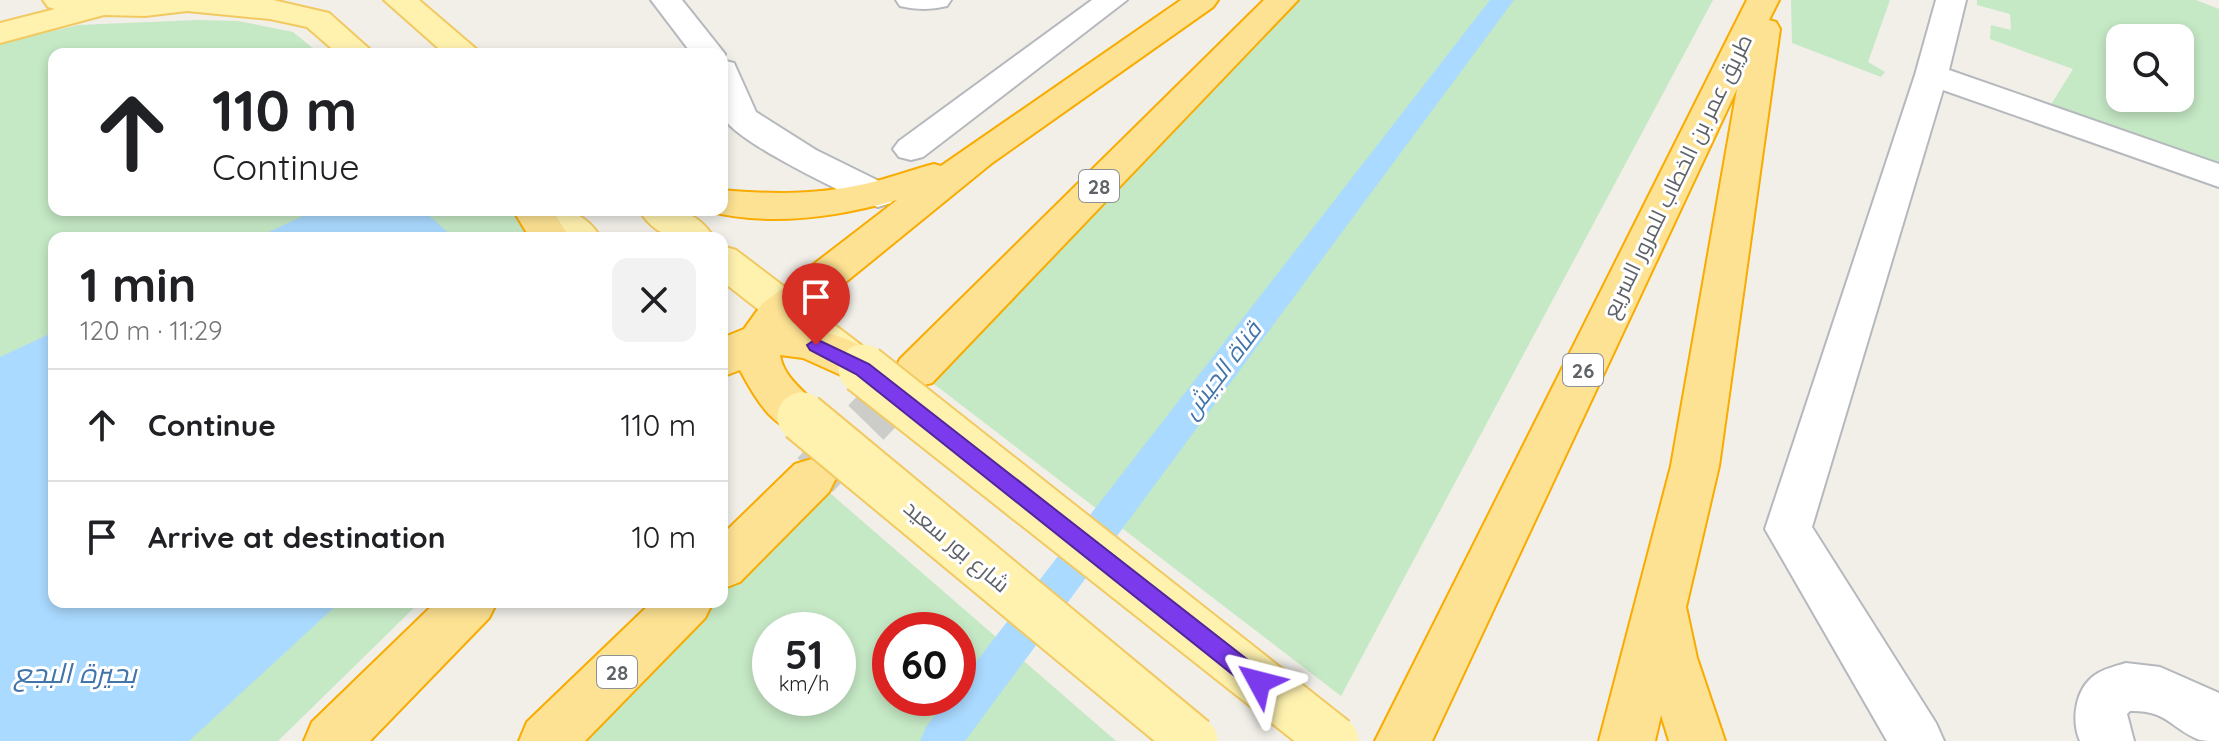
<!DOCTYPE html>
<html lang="en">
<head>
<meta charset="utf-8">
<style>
  :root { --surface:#fff; --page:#f2f2f2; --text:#202124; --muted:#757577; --line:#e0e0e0 }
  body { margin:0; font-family:Quicksand,Cairo,sans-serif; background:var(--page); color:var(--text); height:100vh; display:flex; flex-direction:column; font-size:30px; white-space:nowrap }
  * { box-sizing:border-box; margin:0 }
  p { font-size:26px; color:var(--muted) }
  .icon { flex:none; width:44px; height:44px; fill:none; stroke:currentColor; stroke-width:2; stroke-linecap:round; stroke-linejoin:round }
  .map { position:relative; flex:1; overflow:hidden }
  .details { position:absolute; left:48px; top:232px; width:680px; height:376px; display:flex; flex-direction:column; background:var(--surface); border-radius:16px; box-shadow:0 4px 12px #0003 }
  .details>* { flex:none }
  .hud { position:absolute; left:48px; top:48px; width:680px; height:168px; border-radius:16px; box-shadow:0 4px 12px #0003; background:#fff; color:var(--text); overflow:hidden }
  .buttons { position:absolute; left:2106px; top:24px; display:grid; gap:16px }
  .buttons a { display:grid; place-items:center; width:88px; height:88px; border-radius:16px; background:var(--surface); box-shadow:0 4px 12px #0003; font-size:40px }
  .speed { position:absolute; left:752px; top:612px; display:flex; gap:16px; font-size:40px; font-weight:700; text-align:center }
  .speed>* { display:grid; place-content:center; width:104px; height:104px; border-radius:50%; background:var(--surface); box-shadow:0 4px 12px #0003; line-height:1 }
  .speed small { font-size:20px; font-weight:400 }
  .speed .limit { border:12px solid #d22; background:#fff; color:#111 }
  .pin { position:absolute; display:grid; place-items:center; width:68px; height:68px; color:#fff; margin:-82px -34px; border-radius:50% 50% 50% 0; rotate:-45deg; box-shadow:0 0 8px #0007 }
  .pin .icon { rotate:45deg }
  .me { position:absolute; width:88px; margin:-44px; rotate:308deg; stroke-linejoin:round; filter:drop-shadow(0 0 6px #0008) }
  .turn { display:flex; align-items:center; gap:28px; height:168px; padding:0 32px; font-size:36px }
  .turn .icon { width:104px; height:104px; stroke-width:2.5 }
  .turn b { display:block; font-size:56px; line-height:68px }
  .round { display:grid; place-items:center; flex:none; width:84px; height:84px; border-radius:16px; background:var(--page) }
  .headline { display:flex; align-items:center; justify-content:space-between; height:136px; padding:0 32px }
  h1 { font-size:48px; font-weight:700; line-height:60px }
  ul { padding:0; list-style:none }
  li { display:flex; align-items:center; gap:24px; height:112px; padding:0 32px; border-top:2px solid var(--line) }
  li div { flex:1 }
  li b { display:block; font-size:30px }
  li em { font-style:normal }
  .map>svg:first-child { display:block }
  .green { fill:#c5e8c5; fill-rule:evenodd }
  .water { fill:#aadaff }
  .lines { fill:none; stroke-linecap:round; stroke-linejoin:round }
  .canal { fill:#aadaff; fill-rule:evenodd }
  .highway-tunnel { stroke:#ccccc8; stroke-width:49; stroke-dasharray:49 24; stroke-linecap:butt }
  .minor-casing { stroke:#b5b8bc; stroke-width:4 }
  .major-casing { stroke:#f2c960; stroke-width:4 }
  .highway-casing { stroke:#f9ab00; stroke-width:4 }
  .minor { fill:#fff; fill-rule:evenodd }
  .major { fill:#fff2af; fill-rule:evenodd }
  .highway { fill:#fde293; fill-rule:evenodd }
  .major-bridge-casing { stroke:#f2c960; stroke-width:53; stroke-linecap:butt }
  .major-bridge { stroke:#fff2af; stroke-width:49 }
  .route { fill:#7c3aed; stroke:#51269a; stroke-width:2 }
  .labels { text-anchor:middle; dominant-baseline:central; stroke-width:6; stroke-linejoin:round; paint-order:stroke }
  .shield { fill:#fff; stroke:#8f9295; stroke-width:2 }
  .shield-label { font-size:20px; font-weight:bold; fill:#5f6368 }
  .street-label { font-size:22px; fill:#5f6368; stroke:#fff }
  .water-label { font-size:24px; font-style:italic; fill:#4174aa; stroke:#fff }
  .near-water-label { font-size:28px; font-style:italic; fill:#4174aa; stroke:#fff }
</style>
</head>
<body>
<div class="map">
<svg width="2219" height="741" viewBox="0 0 2219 741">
  <rect width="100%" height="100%" fill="#f1efe8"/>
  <g class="green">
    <path d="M1298,0h415l-372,696 -411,-315z"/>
    <path d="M1791,0h99l-22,62 17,10 -4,5 -89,-34z"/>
    <path d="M1977,0h219l23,9v163l-172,-61 26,-42 -83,-30 1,-14 20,5 -1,-16 -33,-9zM2120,38h60v60h-60z"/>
    <path d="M197,20l41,1 55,11 27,22h-266v156h454l19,16 2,12h-475v364h366l-142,139h-278v-698l79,-18z"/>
    <path d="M823,487l293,254h-539l135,-139h10v-11zM770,630h68v68h-68zM890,630h68v68h-68z"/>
  </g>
  <g class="water">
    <path d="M316,210h107l31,28h-198z"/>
    <path d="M54,332v270h286l-151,139h-189v-384z"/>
  </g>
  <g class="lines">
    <path class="canal" d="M1490,0h24l-549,741h-45l6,-14 22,-29h10v-13z"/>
    <path class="highway-tunnel" d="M815,475l101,-104"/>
    <defs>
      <g id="minor">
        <path d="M651,0h31l43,54 -3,4v-4h-30z"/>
        <path d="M896,0h55l-4,6c-16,4 -31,4 -47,0z"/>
        <path d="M1092,0h35l-204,157 -12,3 -12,-3 -6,-8 6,-8z"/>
        <path d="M1936,0h30l-17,70 270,94v23l-276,-97 -131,437 124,196 8,18h-57l-122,-212 150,-454z"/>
        <path d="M722,60l12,3 22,49 60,38 75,37 5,8 -5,8 -13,4 -13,-4c-26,-13 -133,-63 -142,-87 -6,-15 -1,-40 -1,-56z"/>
        <path d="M2126,663l34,4 59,26v48c-6,0 -14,0 -19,-1 -29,-11 -32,-30 -70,-29l-3,3 7,27h-54c-9,-21 -5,-52 15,-66 8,-6 21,-9 31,-12z"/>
      </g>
      <g id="major">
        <path d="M43,0h230l56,13 46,41h-37l-31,-27 -37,-8 -83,-8 -42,5 -41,-1 -104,28v-20l55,-14 -7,-2z"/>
        <path d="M384,0h35l63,54h-37z"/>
        <path d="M527,210c33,0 54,-4 74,28 -35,0 -53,5 -74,-28z"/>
        <path d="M639,210c33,0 55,-4 75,28 -34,0 -55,4 -75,-28z"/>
        <path d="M722,246l14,4 137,104 7,11 -7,11 -15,5 -15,-5 -121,-95z"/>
      </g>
      <g id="highway">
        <path d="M1181,0h37l-5,7 -221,156 -199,162c30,6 76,15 92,44l-6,12 -16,4 -60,-27 -23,-3c4,27 32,39 45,62l-7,12c-39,13 -61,-28 -78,-59l-18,7v-39l22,-9 18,-25 135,-104c-60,17 -127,27 -189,11l14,-1v-20c45,4 88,5 133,-4 27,-5 52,-15 79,-22l7,2z"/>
        <path d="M1264,0h34l-366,383 -16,4 -16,-4 -6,-12 6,-12z"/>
        <path d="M1747,0h32l-10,20 7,2 4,7 -61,437 -33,141 11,51 28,83h-56l-8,-26 -6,26h-56l72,-275 66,-377 -305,652h-57z"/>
        <path d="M513,210h39l18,28h-40z"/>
        <path d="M812,459l17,5 7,14 -7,14 -89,90 -18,7v-54l73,-71z"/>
        <path d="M436,602h61l-8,16 -119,123h-66l8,-19z"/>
        <path d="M652,602h61l-8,16 -120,123h-66l8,-19z"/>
      </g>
    </defs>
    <use href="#minor" class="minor-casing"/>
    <use href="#major" class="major-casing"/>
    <use href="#highway" class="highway-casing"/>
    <use href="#minor" class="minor"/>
    <use href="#major" class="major"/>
    <use href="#highway" class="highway"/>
    <defs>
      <g id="major-bridge">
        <path d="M863,369l471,372"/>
        <path d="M802,417l391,324"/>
      </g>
    </defs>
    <use href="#major-bridge" class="major-bridge-casing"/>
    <use href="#major-bridge" class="major-bridge"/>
  </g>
  <path class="route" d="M816,339l53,25 398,311 4,7 -4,7 -8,3 -8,-3 -395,-315 -46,-24 -3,-5z"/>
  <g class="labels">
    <g class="shield">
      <rect x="1079" y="170" width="40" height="32" rx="6"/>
      <rect x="1563" y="354" width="40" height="32" rx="6"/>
      <rect x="597" y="656" width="40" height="32" rx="6"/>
    </g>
    <g class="shield-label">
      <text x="1099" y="186">28</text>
      <text x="1583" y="370">26</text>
      <text x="617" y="672">28</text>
    </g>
    <g class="street-label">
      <text transform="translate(1677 176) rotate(-64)">طريق عمر بن الخطاب للمرور السريع</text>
      <text transform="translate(957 546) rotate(40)">شارع بور سعيد</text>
    </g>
    <g class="water-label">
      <text transform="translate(1221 370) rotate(-53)">قناة الجيش</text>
    </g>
    <g class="near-water-label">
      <text x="75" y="672">بحيرة البجع</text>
    </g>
  </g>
</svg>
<div class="buttons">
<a><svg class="icon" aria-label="search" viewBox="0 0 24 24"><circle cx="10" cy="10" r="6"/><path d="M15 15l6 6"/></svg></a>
</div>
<div class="speed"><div>51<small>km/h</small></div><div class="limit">60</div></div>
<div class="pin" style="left:816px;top:345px;background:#d93025"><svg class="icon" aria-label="arrive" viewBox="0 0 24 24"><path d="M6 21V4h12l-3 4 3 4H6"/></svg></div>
<svg class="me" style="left:1259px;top:682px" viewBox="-20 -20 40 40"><path d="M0-17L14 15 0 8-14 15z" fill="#7c3aed" stroke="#fff" stroke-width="4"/></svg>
<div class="hud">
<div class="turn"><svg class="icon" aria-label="ahead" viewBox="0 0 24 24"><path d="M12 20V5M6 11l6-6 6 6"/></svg><div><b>110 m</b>Continue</div></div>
</div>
<section class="details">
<div class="headline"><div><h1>1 min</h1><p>120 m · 11:29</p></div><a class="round"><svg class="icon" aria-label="close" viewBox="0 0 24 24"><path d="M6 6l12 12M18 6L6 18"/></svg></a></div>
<ul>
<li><svg class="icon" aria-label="ahead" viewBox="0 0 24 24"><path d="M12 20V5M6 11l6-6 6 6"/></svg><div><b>Continue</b></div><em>110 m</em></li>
<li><svg class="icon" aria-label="arrive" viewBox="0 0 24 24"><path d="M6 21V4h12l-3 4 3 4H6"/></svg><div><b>Arrive at destination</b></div><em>10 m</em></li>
</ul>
</section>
</div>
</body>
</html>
